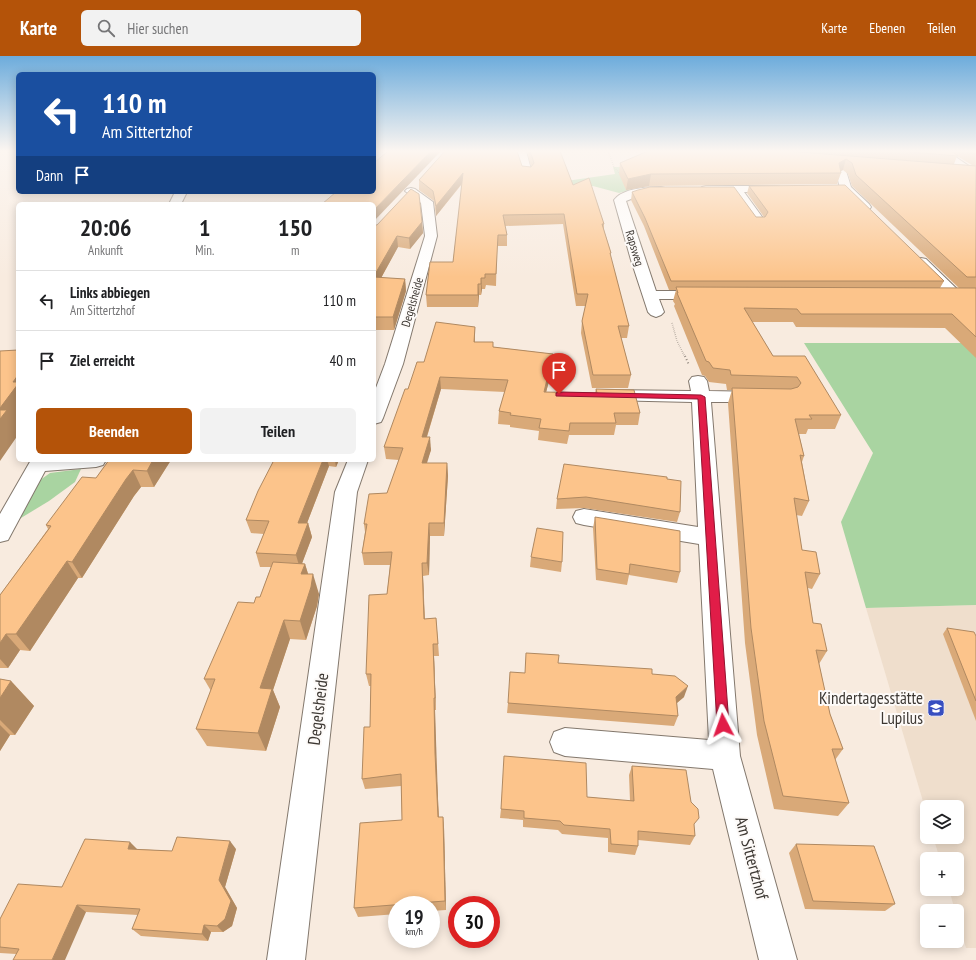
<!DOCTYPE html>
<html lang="de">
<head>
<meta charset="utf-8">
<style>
  :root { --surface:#fff; --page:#f2f2f2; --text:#202124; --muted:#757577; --line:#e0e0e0; --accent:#b45309 }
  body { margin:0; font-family:"PT Sans Narrow",sans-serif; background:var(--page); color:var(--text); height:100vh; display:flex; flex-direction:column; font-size:15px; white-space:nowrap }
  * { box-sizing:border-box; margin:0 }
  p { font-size:13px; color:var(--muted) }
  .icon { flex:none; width:22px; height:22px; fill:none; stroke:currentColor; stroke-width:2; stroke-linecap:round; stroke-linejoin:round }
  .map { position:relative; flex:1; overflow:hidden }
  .drawer { position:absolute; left:16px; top:146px; width:360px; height:260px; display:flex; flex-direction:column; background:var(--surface); border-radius:6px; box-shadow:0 2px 10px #0003 }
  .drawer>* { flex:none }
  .guide { position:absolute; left:16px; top:16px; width:360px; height:122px; border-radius:6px; box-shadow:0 2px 10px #0003; background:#1a4fa0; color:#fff; overflow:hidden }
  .buttons { position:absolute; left:920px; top:744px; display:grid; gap:8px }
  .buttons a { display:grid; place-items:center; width:44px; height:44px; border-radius:6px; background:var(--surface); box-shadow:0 2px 10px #0003; font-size:20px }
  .speed { position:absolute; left:388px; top:840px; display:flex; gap:8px; font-size:20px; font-weight:700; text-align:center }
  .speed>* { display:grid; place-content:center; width:52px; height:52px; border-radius:50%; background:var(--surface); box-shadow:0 2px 10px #0003; line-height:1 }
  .speed small { font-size:10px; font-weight:400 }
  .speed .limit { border:6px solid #d22; background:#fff; color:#111 }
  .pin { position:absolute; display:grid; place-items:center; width:34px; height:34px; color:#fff; margin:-41px -17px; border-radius:50% 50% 50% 0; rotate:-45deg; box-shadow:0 0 4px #0007 }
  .pin .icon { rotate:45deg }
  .me { position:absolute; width:44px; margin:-22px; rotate:356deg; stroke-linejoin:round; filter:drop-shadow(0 0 3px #0008) }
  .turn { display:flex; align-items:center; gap:14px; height:84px; padding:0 20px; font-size:18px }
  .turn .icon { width:52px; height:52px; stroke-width:2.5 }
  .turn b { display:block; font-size:28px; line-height:34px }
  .then { display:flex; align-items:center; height:38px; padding:0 20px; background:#0003; gap:8px; font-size:15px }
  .eta { display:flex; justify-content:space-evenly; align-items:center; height:68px; text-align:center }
  .eta b { font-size:24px; font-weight:700; line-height:28px }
  .button { display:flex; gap:8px; margin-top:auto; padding:8px 20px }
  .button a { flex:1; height:46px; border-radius:6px; background:var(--accent); color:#fff; font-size:16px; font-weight:700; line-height:46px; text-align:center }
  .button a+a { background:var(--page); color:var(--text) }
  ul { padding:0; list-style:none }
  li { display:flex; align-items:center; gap:12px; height:60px; padding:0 20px; border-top:1px solid var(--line) }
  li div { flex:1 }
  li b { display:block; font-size:15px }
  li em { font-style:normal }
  header { display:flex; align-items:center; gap:24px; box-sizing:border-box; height:56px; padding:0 20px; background:var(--accent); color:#fff }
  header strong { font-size:19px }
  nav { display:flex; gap:22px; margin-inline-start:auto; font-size:14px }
  .search { width:280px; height:36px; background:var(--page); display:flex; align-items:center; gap:10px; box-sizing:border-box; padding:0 14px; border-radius:6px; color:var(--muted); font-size:15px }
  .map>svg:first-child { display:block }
  .built { fill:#efdecc }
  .green { fill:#a9d4a1 }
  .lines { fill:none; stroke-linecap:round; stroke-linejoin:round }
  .minor-casing { stroke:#83786d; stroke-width:2 }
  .path-far1 { stroke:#968d84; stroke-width:1.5; stroke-dasharray:0.5 1.5; stroke-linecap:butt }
  .path { stroke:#968d84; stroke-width:2; stroke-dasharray:1 2.5; stroke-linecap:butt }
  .minor { fill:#fff; fill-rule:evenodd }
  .wall { fill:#d9a978; fill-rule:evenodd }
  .shaded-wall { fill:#b08961 }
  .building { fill:#fcc48b; stroke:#b08961 }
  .route { fill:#e11d48; stroke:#92132f }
  .labels { text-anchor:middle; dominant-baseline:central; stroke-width:4; stroke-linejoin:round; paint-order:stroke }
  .far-street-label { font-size:12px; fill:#3d3833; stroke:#fdfaf8 }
  .near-poi-label { font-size:17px; fill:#3d3833; stroke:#fdfaf8; text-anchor:end }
  .near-street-label { font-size:17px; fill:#3d3833; stroke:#fdfaf8 }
</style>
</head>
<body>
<header>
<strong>Karte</strong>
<div class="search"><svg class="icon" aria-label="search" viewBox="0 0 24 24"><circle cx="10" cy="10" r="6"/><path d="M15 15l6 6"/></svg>Hier suchen</div>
<nav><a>Karte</a><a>Ebenen</a><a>Teilen</a></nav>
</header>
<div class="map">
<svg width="976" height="904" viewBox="0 0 976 904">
  <rect width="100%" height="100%" fill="#f8ebdf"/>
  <path class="built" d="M976,549v343h-10l-9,-31v-6h-2l-6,-22h8v-30h-17l-7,-22h24v-30h-30v8l-61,-207z"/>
  <g class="green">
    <path d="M613,111h24l8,19 -26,7 -26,-7h-33l-1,-4 56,-8z"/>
    <path d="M804,287h172v262l-110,3 -25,-86 32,-69z"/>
    <path d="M81,413l-6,13 -26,19 -33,20 20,-38 14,-10z"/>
  </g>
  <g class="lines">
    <defs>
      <g id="minor">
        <path d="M516,95h10l6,22 -1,2h-8l-1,-2z"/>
        <path d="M935,95h12l29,20v8l-4,-1z"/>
        <path d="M838,102l5,3 8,26 18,17 2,3 -2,3h-8l-21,-22 -7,-27z"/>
        <path d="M706,130h71l4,1 2,2 -2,2 -4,1h-33l21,29 -2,3h-8l-22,-32 -31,-1 -2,-2 2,-2z"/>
        <path d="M661,131l4,1 2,2 -2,2 -24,3 -15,6 30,90h49l5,1 2,3 -2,3 -5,1h-46l5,13 -3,3 -5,2 -5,-2 -3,-3 -17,-52 -17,-60c9,-12 33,-13 47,-13z"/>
        <path d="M411,132l4,1 18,13 4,34 -34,128 -20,54 -2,4 -7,2v-31l11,-29 40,-128 -4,-33 -16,-12 2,-2z"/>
        <path d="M175,136h12l-6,12h-12z"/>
        <path d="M921,202l5,1 34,33 2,3 -2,3 -5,1 -5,-1 -34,-33 -2,-3 2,-3z"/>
        <path d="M698,320l6,1 3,4 2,10 51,1 6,1 3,4 -3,4 -6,1h-49l29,354 57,204h-38l-46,-191 -148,-13 -11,-4 -4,-10 4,-10 11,-4 144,12 -10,-196 -115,-19 -8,-2 -3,-6 3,-6 8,-2 114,18 -6,-125 -86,-2 -6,-1 -3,-4 3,-4 6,-1 85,1 -2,-10 3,-4z"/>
        <path d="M31,404h75l-3,5 -7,2 -51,4 -37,69 -8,2v-28z"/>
        <path d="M348,404h20l-11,32 -52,468h-38l68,-468z"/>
      </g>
    </defs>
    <use href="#minor" class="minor-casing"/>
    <g class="path-far1">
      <path d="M608,95l6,16 7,8"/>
      <path d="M672,267l5,18 8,16"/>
    </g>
    <path class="path" d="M685,300l4,9"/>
    <use href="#minor" class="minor"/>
  </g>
  <g class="wall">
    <path d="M527,95h33l13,34 31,39v6l7,23 -1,3 19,70 -2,12h-6l10,37 -3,13h-36l-11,-55 1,-12 4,-15h-10l-13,-82 -58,2 2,9v11h-10l-1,40 -10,-1 -1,4h-3l-1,6h-2l-1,12h-51l-1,-12 27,-33 9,-78 -26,32 -2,-15 -15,-11v-10l103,-14 9,1z"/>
    <path d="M648,95h328v207l-31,-30 -149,-1 -3,-5h-41l21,34 68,59 -6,14h-27l-2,5h-7l5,22 -2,6 7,39 -7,15 -6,-1 6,35 18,24 -8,15 -4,-1 5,35 14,28 -8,13 11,50 13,35 -8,11 14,43 -11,13 -64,-7 -17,-74 -12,-92 -17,-240 4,-13h-5l-1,-6 -17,-2 -4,-6 -3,-1 -28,-69 1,-2 -2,-3 3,-11h-7l-25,-64 -13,-26 1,-8 124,25h8l-17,-24 2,-7 195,95 -4,7h19l-107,-102 -4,-12 -5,-4 -2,1v2l-4,11 -188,2 -23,4 -7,-16 1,-11zM957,100l15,9 -18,-1z"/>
    <path d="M422,166l1,11 -13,16 -12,-2 -17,31 24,1 1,12 -12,39h-20v-105z"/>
    <path d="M475,271v15l18,5 60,7v12l-7,26 49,1 1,-4 44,24 -2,12h-22l-2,10h-45l-2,9 -29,-4 1,-9 -29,-4v-2l-12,-1 1,-13 6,-19 -64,-3 -14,48 4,13 -5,13h21l1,13 -4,60h-14l-1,39 -6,1 2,43 11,-1 1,12 2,26h-5l2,54h-1l1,54 3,53h4l1,10 2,83 -15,1v-6h-34v9l-39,3 -4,-9 48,-88 -1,-34 -36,3 -3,-10 8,-52 1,-41h-2l-3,-12 21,-80 3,-29h-26l-2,-12 3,-21 -1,-8 23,-31 12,-33 -13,-1 -2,-12 24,-58 16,-27z"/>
    <path d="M109,404h62l-17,27h-13l-7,9 -52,82h-4l-48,73 -10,-1 -12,18h-8v-73l48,-66 -2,-4 50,-47z"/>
    <path d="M274,404h65l-3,7 -7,-1 -22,57h1l4,14 -10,26 3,1 3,10 11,20 -2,12 -11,34 -16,-1 -17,51 7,17 -14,44 -59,-5 -11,-17 15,-38 -7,-12 50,-76 6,-6 11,-30h-11l-4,-14 8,-19 -13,-1 -5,-13z"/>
    <path d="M667,423l13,33 -3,10 -93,-14 -28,1 1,-10z"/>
    <path d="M595,461l85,55 -3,11 -48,-8 -2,10 -31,-5 -3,-52z"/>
    <path d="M531,501l31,5 -1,10 -31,-5z"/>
    <path d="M947,572l29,8v85l-33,-87z"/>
    <path d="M558,607l94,11 32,23 -7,6 1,13 -4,10 -167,-13 1,-10 17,-30z"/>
    <path d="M0,623l11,2 23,25 -19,29h-5l-10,16z"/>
    <path d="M632,710l62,61 1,9 -5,9 -52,-5v6l-3,9 -27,-3v-14l-46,-4 -4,-4 -35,-3v-7l-23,-2 1,-9 86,-12 43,4 -1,-26z"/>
    <path d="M796,788l99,60 -10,7 -80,-2 -16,-56z"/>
    <path d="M137,793l35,2 64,-2 -11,38 12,21 -5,18 -9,6h-12l-3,9 -67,-5 -9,-7 6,-14 -52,-3 -70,42 -16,-1v-34z"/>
  </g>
  <g class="shaded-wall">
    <path d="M431,95h10l-67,70v-11z"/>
    <path d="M846,103l-3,11 -6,3 2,-10z"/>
    <path d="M463,117v9l-27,34v-10z"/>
    <path d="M651,118l-2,12 -23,4 2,-11z"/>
    <path d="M422,166l1,11 -13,16 -1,-11z"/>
    <path d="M397,180l1,11 -23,42 -1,-13z"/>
    <path d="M481,222l1,11 -1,6z"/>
    <path d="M405,223l1,12 -12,39 -1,-13z"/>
    <path d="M478,228l1,11 -1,12z"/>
    <path d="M475,271v11l-1,15v-11z"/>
    <path d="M553,298v12l-10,38 1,-12z"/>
    <path d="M18,319v49l-2,2 2,3v6l-18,26v-53l13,-26z"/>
    <path d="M440,321l1,12 -18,60 -1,-12z"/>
    <path d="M430,381l1,13 -8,26 -1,-13z"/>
    <path d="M153,404h18l-17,27 -7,-16z"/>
    <path d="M323,404h4l2,6 -27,70 -4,-13z"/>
    <path d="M335,404h4l-3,7z"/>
    <path d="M447,407l1,13 -4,60v-13z"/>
    <path d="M133,414l8,17 -7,9 -52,82 -10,-16 54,-83z"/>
    <path d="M308,467l4,14 -12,32 -4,-14z"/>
    <path d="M429,467l1,13 -1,39 -2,-12z"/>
    <path d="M67,505l11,17 -48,73 -14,-17z"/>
    <path d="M422,507l1,13 2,56 -1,-13z"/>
    <path d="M305,508l6,19 -10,-9z"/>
    <path d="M313,518l6,20 -2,12 -11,34 -6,-19z"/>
    <path d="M284,564l6,19 -17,51 7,17 -14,44 -8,-18 2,-45z"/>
    <path d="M6,578l14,16 -12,18 -8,-9v-16z"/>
    <path d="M433,588l1,12 2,54 -1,-12z"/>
    <path d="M11,625l23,25 -19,29 -15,-15v-22z"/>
    <path d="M688,630l-4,11 -12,10 4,-10z"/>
    <path d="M434,642l1,12 4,118 -1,-11 -3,-64z"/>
    <path d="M0,669l10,10 -10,16z"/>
    <path d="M443,761l1,10 2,83 -1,-9z"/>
    <path d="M230,785l6,8 -11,38 12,21 -5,18 -9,6 -6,-6 2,-46z"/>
    <path d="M130,786l8,8 -10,-1z"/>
    <path d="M77,849l9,7 -21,48h-13z"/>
    <path d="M204,869l7,7 -3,9 -6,-7z"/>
  </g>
  <g class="building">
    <path d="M388,95h43l-57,59v-6h-52l14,-12h38v-29z"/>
    <path d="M445,95h72l5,15 9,1 3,-4 -4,-12h30l13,34 16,-7 15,46h-2l9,29h-1l19,73h-11l13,49h-38l-11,-54 6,-27h-11l-13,-80 -61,1 4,20h-9l-2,39h-11v4h-4v6h-3v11h-52l4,-33h23l10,-89 -27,33 -3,-15 -14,-11z"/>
    <path d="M648,95h139l189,15v111h-9l-111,-102 -4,-12 -6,-4 -7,4 2,10 -190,1 -23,5 -8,-16z"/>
    <path d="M898,95h53l7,5z"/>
    <path d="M970,95h6v4z"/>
    <path d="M845,129l99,96h-273l-26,-63 -13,-26 6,-2 12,-3h84l22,30h9l3,-5 -19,-26z"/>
    <path d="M411,133l8,5 3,28 -13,16 -12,-2 -23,40v-51h3z"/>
    <path d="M374,221l31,2 -12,38h-19z"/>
    <path d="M676,231l300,1v49l-24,-23h-151l-4,-5 -53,-1 29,48h32l36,59h-32l3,4h-17l9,37 -4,-1 9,46 -15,-3 8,52 14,2 4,22 -15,-2 8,51 8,1 6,27 -11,-1 14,64 13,35h-11l17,54 -66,-7 -19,-75 -13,-93 -19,-240 59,1 7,-2 3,-4 -4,-6 -66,-2 -1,-5 -17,-2 -4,-6 -3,-1 -29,-68h1z"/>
    <path d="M436,266l39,5 -1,15h19v5l60,7 -9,38 53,1 -1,-4 38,1 6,23h-26l2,10h-46l-1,8 -30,-3 2,-9 -31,-4 1,-2 -12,-2 9,-31 -68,-3 -18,60h8l-8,26h25l-3,60h-15l-2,40h-5l2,56 12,-1 2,26h-5l2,54h-1l1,55 3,64h5l2,84 -91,7 6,-85 42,-3 -1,-46 -39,5 2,-52h6l1,-53h-5l3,-79 18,-1 5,-42 -30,1 5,-29h-3l5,-30 18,-1 16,-45 -19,-1 21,-58h3l9,-27h7z"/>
    <path d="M18,294v25l-5,7h5v2l-18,24v-57z"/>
    <path d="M0,354h7l-7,9z"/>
    <path d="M109,404h44l-6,11 -14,-1 -7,9 -54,83 -5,-1 -51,73h-10l-6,9v-48l51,-69 -5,-1 36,-48 14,1z"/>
    <path d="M274,404h49l-25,63h10l-12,32 -40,-2 13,-32 -23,-1 12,-29z"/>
    <path d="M564,408l103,13v2l14,2 -1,31 -94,-15 -29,2z"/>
    <path d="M595,461l85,14v41l-50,-8 -1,10 -32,-5z"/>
    <path d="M537,472l26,4 -1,30 -31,-5z"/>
    <path d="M273,506l32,2 -4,10h12l-2,13 -11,34 -16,-1 -24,68 12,1 -14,44 -62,-4 19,-50h-11l34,-77 16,1 2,-6h4z"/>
    <path d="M947,572l27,4 2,4v65z"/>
    <path d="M526,597l33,2 -1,8 94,6v5l23,2 13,10 -12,11 2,19 -170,-13 2,-31 15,1z"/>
    <path d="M0,623l11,2 -11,17z"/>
    <path d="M504,700l82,7 1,34 47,4 -2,-35 54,4 5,32 7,7 1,9 -5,6 1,12 -57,-5v15l-27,-2 -1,-15 -46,-4 -4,-4 -36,-3v-7l-23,-2z"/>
    <path d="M177,781l53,4 -11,39 12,21 -6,18 -8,7 -13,-1 -2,9 -70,-5 8,-20 -63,-4 -25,55h-39l6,-11 -19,-2v-28l18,-35 44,3 23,-48 45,3 -2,7 44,2z"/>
    <path d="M796,788l78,2 21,58 -82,-3z"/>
  </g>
  <linearGradient id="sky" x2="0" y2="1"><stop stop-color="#6dacdc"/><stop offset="0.43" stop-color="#fcf6f1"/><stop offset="1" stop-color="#fcf6f1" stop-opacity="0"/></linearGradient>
  <rect width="976" height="221" fill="url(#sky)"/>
  <path class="route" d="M559,336l142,3 4,2 24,328 -2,4 -4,2 -4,-2 -2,-4 -19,-326 -142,-3v-3z"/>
  <defs>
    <symbol id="school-square" viewBox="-11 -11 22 22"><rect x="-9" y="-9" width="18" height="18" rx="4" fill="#374ec0" stroke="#fdfaf8"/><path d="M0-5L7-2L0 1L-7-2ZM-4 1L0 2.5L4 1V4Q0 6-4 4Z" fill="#fff"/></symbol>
  </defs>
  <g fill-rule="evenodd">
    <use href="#school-square" x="926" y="642" width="20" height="20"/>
  </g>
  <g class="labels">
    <g class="far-street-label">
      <text transform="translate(635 192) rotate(73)">Rapsweg</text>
      <text transform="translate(412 246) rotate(-74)">Degelsheide</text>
    </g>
    <g class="near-poi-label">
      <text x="923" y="642">Kindertagesstätte<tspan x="923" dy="20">Lupilus</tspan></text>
    </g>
    <g class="near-street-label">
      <text transform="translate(318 653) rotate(-83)">Degelsheide</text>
      <text transform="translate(752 802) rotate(75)">Am Sittertzhof</text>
    </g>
  </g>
</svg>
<div class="buttons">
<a><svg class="icon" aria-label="layers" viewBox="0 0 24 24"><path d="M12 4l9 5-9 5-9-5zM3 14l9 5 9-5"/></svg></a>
<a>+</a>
<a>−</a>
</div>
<div class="speed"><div>19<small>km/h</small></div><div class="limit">30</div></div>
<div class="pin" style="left:559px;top:338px;background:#d93025"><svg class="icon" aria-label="arrive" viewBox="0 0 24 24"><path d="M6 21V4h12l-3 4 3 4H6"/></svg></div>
<svg class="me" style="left:723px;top:669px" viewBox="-20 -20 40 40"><path d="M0-17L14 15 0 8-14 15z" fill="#e11d48" stroke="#fff" stroke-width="4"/></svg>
<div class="guide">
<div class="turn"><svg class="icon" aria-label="left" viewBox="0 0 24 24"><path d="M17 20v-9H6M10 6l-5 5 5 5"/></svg><div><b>110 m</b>Am Sittertzhof</div></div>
<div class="then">Dann<svg class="icon" aria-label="arrive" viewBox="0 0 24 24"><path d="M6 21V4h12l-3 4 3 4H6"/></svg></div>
</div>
<section class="drawer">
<div class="eta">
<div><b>20:06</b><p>Ankunft</p></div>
<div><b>1</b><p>Min.</p></div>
<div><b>150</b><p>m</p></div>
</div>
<ul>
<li><svg class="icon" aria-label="left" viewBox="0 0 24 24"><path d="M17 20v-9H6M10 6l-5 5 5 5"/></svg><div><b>Links abbiegen</b><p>Am Sittertzhof</p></div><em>110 m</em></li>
<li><svg class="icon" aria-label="arrive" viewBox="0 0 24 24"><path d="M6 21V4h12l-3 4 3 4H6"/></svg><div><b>Ziel erreicht</b></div><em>40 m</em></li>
</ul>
<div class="button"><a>Beenden</a><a>Teilen</a></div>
</section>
</div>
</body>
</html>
